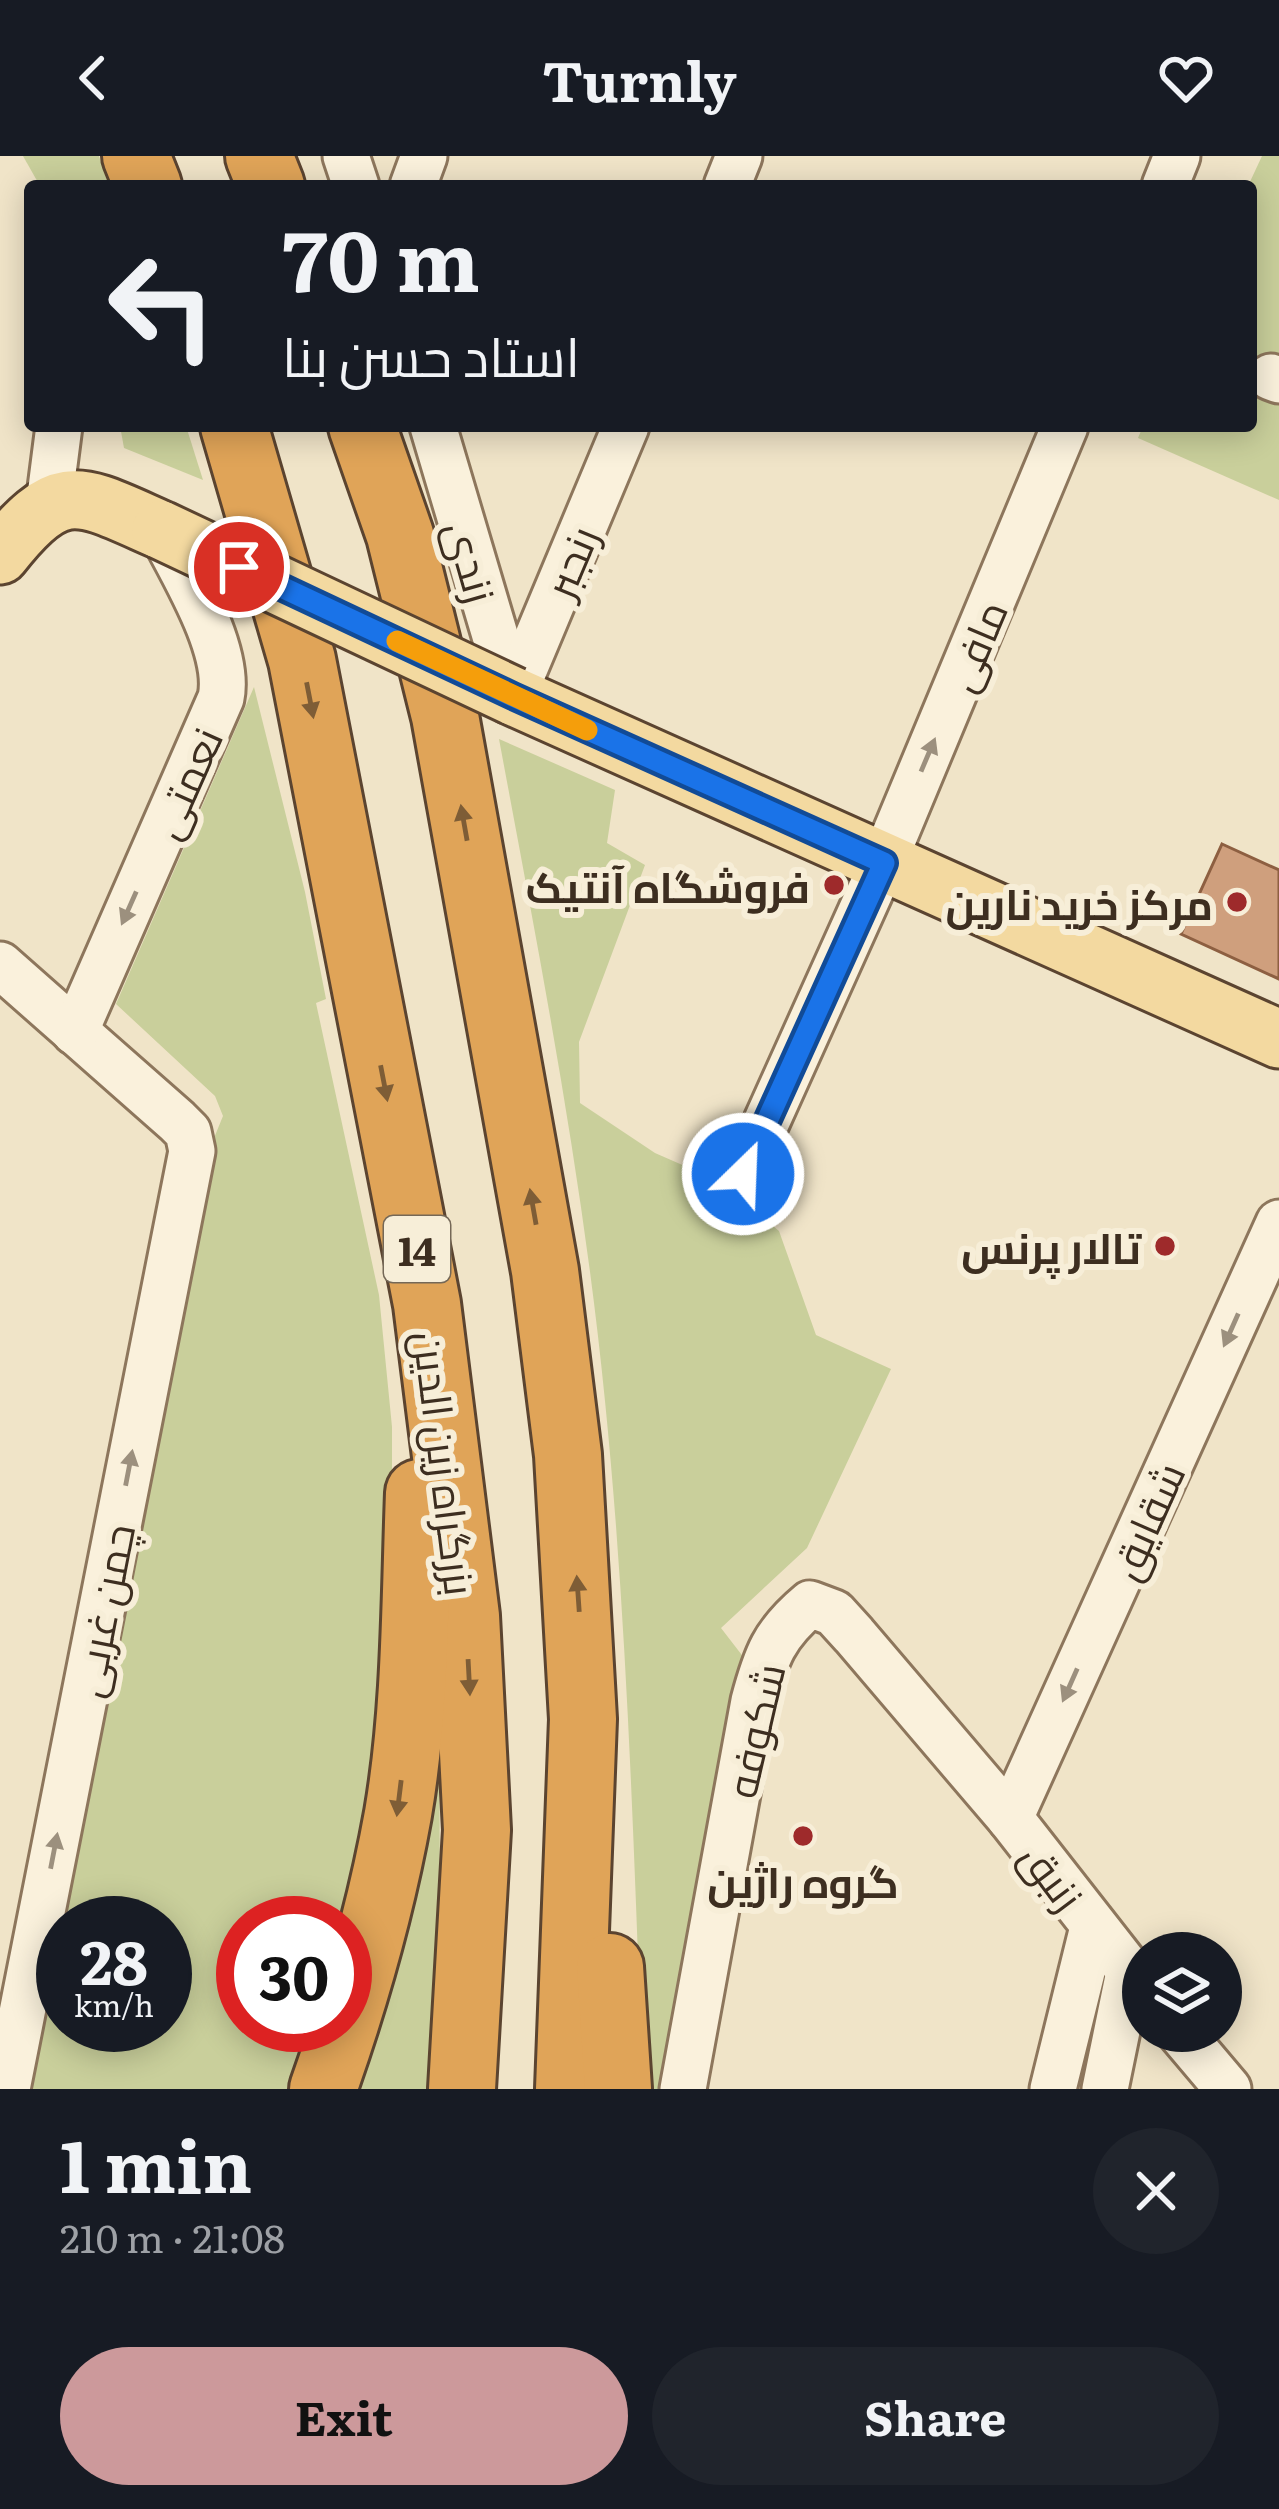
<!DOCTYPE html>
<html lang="en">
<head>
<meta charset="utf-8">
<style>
  :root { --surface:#171b24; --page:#20242c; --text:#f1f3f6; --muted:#9ea1a6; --accent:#cc999b }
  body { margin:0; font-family:Literata,Cairo,serif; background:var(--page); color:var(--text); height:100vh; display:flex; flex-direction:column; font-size:45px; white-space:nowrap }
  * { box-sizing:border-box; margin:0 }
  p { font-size:39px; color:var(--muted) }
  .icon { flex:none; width:66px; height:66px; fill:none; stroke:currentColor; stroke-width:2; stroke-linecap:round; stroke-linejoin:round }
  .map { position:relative; height:1933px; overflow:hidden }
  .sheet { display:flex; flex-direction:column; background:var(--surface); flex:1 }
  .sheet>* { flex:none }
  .banner { position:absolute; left:24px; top:24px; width:1233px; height:252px; border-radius:12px; box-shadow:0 6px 30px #0003; background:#171b24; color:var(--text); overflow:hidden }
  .buttons { position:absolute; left:1122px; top:1776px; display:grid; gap:24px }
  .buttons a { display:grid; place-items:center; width:120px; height:120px; border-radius:50%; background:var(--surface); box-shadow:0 6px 30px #0003; font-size:60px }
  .speed { position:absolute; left:36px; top:1740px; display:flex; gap:24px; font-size:60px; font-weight:700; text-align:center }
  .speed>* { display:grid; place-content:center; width:156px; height:156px; border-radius:50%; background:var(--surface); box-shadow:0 6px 30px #0003; line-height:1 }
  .speed small { font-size:30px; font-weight:400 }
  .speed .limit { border:18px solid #d22; background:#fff; color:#111 }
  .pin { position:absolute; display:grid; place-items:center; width:102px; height:102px; color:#fff; margin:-51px; border:6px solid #fff; border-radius:50%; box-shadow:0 3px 12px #0007 }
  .me { position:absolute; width:132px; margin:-66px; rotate:24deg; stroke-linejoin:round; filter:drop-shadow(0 0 9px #0008) }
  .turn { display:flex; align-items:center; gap:42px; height:252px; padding:0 60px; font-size:54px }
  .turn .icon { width:156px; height:156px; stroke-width:2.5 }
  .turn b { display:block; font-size:84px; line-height:102px }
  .round { display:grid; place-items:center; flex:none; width:126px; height:126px; border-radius:63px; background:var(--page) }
  .headline { display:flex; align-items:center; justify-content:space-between; height:204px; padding:0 60px }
  h1 { font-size:72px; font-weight:700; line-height:90px }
  .primary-button { display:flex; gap:24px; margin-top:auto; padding:24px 60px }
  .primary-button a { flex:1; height:138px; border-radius:72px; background:var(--accent); color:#111; font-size:48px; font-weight:700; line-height:138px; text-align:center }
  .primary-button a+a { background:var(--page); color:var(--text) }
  header { display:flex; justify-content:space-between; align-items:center; height:156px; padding:0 60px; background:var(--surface); font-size:54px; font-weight:700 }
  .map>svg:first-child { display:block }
  .green { fill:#c9cf9b; fill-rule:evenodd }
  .building { fill:#cf9f7d; stroke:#8d5f41; stroke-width:3 }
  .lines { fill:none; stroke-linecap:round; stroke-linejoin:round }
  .minor-casing { stroke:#8d765c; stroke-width:51 }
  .major-casing { stroke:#5b4430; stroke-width:63 }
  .highway-casing { stroke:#5b4430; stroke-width:72 }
  .minor { stroke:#faf1dc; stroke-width:45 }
  .major { stroke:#f3d9a0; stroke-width:57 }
  .highway { stroke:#e0a458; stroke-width:66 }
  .major-bridge-casing { stroke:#5b4430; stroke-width:63; stroke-linecap:butt }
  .major-bridge { stroke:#f3d9a0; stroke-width:57 }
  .oneway { fill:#7e5d36 }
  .oneway2 { fill:#9c907e }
  .route-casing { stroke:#114b97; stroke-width:30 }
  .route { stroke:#1a73e8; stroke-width:21 }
  .slow { stroke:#f59e0b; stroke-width:21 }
  .poi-dot { fill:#9e2a2b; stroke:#f7eed8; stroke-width:4.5 }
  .labels { text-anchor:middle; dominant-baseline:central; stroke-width:12; stroke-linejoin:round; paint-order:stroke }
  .shield { fill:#f7eed8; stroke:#756857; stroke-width:3 }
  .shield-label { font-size:39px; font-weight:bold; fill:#3d2e20 }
  .street-label { font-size:42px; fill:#3d2e20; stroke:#f7eed8 }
  .poi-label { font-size:42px; font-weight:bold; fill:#3d2e20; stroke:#f7eed8; text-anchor:end }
</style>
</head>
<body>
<header><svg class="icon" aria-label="back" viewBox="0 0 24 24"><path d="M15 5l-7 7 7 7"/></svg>Turnly<svg class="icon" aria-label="heart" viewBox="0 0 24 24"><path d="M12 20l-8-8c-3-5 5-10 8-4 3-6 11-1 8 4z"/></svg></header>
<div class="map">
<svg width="1279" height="1933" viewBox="0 0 1279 1933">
  <rect width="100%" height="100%" fill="#f0e4c8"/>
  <g class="green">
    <path d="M23,0h76l10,30h-69z"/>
    <path d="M1262,0h17v344l-141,-62 5,-12h108l-3,-240z"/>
    <path d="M120,270h66l17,54 -79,-32z"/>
    <path d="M254,531l51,205 21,107 -10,4 63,292 13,132v185l-9,158 -44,153h-96v102h64l-20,64h-262l187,-946 11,-27 -8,-20 -99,-92zM63,1767h102v102h-102z"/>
    <path d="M499,583l116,51 -8,53 38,22 -66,177 1,61 75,50 64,28 60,50 37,104 75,34 -84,179 -86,80 27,35 -74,426h-31c-9,-229 -15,-460 -38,-688 -22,-223 -65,-442 -106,-662z"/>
    <path d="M439,1512l1,259 -11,162h-84z"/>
  </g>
  <path class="building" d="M1222,688l57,26v109l-98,-45z"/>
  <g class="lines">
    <defs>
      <g id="minor">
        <path d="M346,0l10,30"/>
        <path d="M413,30l11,-30"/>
        <path d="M727,30l12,-30"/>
        <path d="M1165,30l12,-30"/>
        <path d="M1271,221l8,3"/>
        <path d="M433,270l80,270"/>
        <path d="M49,348l10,-78"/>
        <path d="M513,540l113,-270"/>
        <path d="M0,809l177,156 11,11 4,19 -185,938"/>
        <path d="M75,876l146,-334c10,-48 -38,-125 -60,-168"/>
        <path d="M743,1018l140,-311 182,-437"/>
        <path d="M1010,1662l269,-595"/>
        <path d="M1179,1875l49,58"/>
        <path d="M683,1933l71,-388c12,-45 20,-67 56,-97l24,9 20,22 156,183 133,170"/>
        <path d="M1053,1933l40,-162"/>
        <path d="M1105,1933l24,-117"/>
      </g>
      <g id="major">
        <path d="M0,399c61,-78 79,-61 161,-25"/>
        <path d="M513,540l766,343"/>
      </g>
      <g id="highway">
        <path d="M136,0l12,30"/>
        <path d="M259,0l12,30"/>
        <path d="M234,270l68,234 125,644 39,312 11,214 -15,259"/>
        <path d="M362,270l38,109 45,181 100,555 23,184 15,264 -14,370"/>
        <path d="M610,1811l8,122"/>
        <path d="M323,1933c32,-90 58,-180 75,-275 18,-105 17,-215 21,-321"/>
      </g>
    </defs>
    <use href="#minor" class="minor-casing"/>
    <use href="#major" class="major-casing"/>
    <use href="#highway" class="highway-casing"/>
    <use href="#minor" class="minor"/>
    <use href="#major" class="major"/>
    <use href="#highway" class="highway"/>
    <defs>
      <path id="major-bridge" d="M161,374l352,166"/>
    </defs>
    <use href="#major-bridge" class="major-bridge-casing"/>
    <use href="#major-bridge" class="major-bridge"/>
  </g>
  <defs><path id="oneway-solid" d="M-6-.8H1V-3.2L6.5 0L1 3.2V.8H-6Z" transform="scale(3)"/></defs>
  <g class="oneway">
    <use href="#oneway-solid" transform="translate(310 544) rotate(79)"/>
    <use href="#oneway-solid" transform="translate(464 667) rotate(-100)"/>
    <use href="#oneway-solid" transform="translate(384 927) rotate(79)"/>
    <use href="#oneway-solid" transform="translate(533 1051) rotate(-100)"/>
    <use href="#oneway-solid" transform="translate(578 1438) rotate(-94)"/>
    <use href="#oneway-solid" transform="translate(469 1521) rotate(87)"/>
    <use href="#oneway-solid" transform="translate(399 1642) rotate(97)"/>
  </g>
  <g class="oneway2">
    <use href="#oneway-solid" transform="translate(928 599) rotate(-67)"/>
    <use href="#oneway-solid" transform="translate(129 752) rotate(114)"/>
    <use href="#oneway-solid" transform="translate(1231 1174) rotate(114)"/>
    <use href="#oneway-solid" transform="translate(129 1312) rotate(-79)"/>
    <use href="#oneway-solid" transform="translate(1070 1529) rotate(114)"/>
    <use href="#oneway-solid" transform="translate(54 1695) rotate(-79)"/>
  </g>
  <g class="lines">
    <defs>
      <path id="route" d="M239,411l274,129 371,167 -141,311"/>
    </defs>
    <use href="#route" class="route-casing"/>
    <use href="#route" class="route"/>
    <path class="slow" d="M397,485l190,89"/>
  </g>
  <g class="poi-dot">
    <circle cx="834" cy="729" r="12"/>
    <circle cx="1237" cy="746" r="12"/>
    <circle cx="1165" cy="1090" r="12"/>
    <circle cx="803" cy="1680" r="12"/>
  </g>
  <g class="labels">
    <rect class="shield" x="384" y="1060" width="66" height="66" rx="9"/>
    <g class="shield-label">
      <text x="417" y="1093">14</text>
    </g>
    <g class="street-label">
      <text transform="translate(473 405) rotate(74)">زندی</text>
      <text transform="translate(569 405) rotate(-67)">رنجبر</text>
      <text transform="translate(974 489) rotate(-67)">مافی</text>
      <text transform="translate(184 626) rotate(-66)">نعمتی</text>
      <text transform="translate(447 1307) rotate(83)">بزرگراه زین الدین</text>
      <text transform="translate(1145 1364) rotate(-66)">شقایق</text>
      <text transform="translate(101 1454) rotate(-79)">چمن غربی</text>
      <text transform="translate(753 1574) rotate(-77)">شکوفه</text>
      <text transform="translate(1054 1719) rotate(53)">زنبق</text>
    </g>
    <g class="poi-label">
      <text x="810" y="729">فروشگاه آنتیک</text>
      <text x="1213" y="746">مرکز خرید نارین</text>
      <text x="1141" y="1090">تالار پرنس</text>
      <text x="803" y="1724" text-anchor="middle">گروه راژین</text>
    </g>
  </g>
</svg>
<div class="buttons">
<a><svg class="icon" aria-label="layers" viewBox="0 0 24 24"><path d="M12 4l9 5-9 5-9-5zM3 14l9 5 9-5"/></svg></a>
</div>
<div class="speed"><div>28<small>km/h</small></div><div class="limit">30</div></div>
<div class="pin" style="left:239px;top:411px;background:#d93025"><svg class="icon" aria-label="arrive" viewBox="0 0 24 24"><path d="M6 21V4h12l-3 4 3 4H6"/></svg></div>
<svg class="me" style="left:743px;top:1018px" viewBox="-20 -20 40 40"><circle r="17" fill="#1a73e8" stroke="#fff" stroke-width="3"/><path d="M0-11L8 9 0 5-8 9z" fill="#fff"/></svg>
<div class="banner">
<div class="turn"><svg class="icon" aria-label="left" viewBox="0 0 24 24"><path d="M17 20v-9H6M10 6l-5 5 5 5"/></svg><div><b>70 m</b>استاد حسن بنا</div></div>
</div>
</div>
<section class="sheet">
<div class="headline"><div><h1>1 min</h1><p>210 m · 21:08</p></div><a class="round"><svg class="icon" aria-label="close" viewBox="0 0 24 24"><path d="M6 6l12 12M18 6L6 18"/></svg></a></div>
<div class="primary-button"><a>Exit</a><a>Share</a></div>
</section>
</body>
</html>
